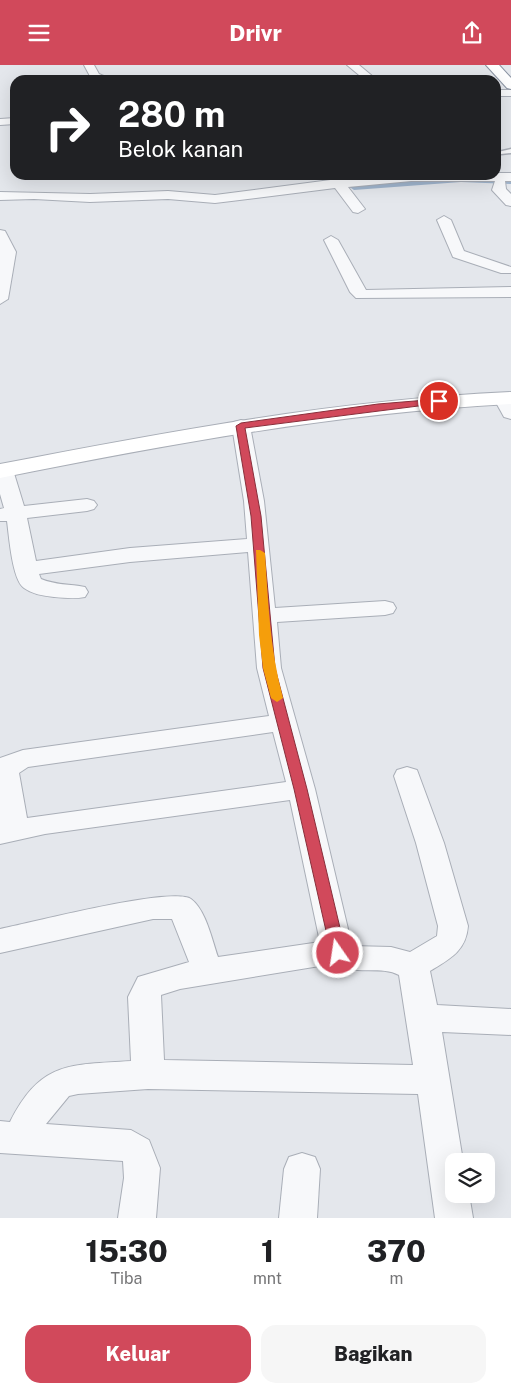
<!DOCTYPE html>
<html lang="id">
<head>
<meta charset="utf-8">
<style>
  :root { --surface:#fff; --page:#f6f6f6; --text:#202124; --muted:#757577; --accent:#d1495b }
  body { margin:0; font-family:"Public Sans",sans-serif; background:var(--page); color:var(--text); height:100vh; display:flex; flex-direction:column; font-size:19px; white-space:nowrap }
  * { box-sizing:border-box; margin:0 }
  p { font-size:16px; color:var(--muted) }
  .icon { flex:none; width:28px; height:28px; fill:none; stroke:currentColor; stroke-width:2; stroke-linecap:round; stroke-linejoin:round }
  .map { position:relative; height:1153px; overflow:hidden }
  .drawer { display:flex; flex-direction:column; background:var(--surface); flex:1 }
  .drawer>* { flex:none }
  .top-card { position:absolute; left:10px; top:10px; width:491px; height:105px; border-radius:15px; box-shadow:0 5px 20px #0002; background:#202124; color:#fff; overflow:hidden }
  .tools { position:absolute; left:445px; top:1088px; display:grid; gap:10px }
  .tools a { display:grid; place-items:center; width:50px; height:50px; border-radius:10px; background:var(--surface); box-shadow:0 5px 20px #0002; font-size:25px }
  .pin { position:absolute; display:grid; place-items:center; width:42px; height:42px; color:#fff; margin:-21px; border:2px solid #fff; border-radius:50%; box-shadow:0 1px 5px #0007 }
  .me { position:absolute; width:55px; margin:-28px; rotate:347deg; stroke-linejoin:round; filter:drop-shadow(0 0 4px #0008) }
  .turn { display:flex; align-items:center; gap:18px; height:105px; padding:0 25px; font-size:22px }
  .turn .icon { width:65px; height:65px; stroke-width:2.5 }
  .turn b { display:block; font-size:35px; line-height:42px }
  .eta { display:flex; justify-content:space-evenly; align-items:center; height:85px; text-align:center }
  .eta b { font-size:30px; font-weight:800; line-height:35px }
  .button { display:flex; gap:10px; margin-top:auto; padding:10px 25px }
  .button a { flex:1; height:58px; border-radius:15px; background:var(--accent); color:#fff; font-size:20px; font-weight:800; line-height:58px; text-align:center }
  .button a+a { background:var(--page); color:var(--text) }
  header { display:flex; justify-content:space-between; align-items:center; height:65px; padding:0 25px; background:var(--accent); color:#fff; font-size:22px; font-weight:800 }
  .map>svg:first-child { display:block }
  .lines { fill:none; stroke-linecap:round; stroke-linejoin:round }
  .canal { fill:#9fb4cc; fill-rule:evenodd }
  .service-casing { stroke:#a9aeb7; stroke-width:3 }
  .minor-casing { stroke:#a9aeb7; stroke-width:2 }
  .secondary-casing { stroke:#a9aeb7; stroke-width:2 }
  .trunk-casing { stroke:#8b94a3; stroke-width:2 }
  .service { fill:#f7f8fa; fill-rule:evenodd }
  .minor { fill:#f7f8fa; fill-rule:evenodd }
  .secondary { fill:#fff; fill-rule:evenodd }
  .trunk { fill:#fff; fill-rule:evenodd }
  .route { fill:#d1495b; stroke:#882f3b }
  .slow { fill:#f59e0b }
</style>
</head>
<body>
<header><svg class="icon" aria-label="menu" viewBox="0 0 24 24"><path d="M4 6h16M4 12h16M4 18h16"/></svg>Drivr<svg class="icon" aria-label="share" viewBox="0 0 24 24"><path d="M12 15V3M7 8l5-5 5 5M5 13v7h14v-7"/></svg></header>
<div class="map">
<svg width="511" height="1153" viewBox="0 0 511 1153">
  <rect width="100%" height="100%" fill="#e4e7ec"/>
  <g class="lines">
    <path class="canal" d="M461,111l50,2v6l-50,-2 -107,8 -6,-4 6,-4z"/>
    <defs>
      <path id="service" d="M511,84v4l-10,1 -3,-2z"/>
      <g id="minor">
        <path d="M84,0h10l5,9 14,6 -22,-2z"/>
        <path d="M347,0h12l18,15h-12z"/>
        <rect x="496" y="25" width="15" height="6"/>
        <path d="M15,53v6l-15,1v-6z"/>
        <path d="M496,108h15v8h-6l1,8 5,5v12l-5,-1 -14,-15 3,-9h-84l-63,6 17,22 -7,4 -5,-1 -18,-24 -120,15 -47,-4 -78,3 -56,-3 -34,1v-8l90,2 78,-3 47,4 123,-16 52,-4h106z"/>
        <path d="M444,151l7,4 13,31 47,16v6h-10l-48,-16 -16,-37z"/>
        <path d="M0,165l5,1 11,21 -8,47 -8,5z"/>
        <path d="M331,171l7,4 28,50 145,-3v10l-155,1 -6,-6 -26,-52z"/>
        <path d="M503,329l8,3v22l-7,-2 -10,-18 3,-4z"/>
        <path d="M241,355l7,2 2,4 14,75 11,107 110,-7 8,2 3,5 -3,5 -8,2 -108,7 4,46 34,121 37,157 39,1 19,5 27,-16 1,-10 -22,-83 -22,-67 3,-6 10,-3 10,3 27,73 24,83c-2,25 -18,33 -38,45l7,34 74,4v26l-69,-3 21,129h-9v33h15l4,24h-38l-17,-124 -270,-5 -70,5 -9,2 -23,28 85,6 18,10 11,28 -4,50h-38l6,-40 -1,-17 -123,-8v-32l10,1c31,-61 59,-57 121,-61l-3,-64 10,-20 51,-15 -17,-43h-19l-153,34v-24c30,-6 172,-43 191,-30 15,11 21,41 27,58l102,-15 -30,-142 -245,34 -45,10v-86l23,-8 246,-34 -12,-48 -9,-116 -118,10 -91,12 2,5c14,6 29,5 44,8l3,5 -3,5c-10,2 -20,1 -31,0 -10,-1 -22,-3 -30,-9 -12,-8 -15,-53 -17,-67h-7v-12l4,-1 -4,-14v-29l10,1 3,4 11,36 63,-7 7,2 3,4 -3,4 -7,2 -60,7 9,43 94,-13 117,-9 -3,-38 -12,-75 2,-4zM273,667l13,50 -259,36 -8,-45 9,-6zM332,899c22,12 48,1 67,11l14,90 -249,-5 -3,-65 19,-6z"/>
        <path d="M302,1088l13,4 5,12 -3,49h-38l5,-49 5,-12z"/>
      </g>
      <path id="secondary" d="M511,327v12c-173,9 -341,40 -511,74v-14c170,-33 338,-64 511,-72z"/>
      <path id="trunk" d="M486,0h13l12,13v11l-4,-1z"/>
    </defs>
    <use href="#service" class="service-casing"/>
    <use href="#minor" class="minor-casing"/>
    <use href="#secondary" class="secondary-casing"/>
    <use href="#trunk" class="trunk-casing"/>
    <use href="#service" class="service"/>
    <use href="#minor" class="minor"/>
    <use href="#secondary" class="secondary"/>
    <use href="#trunk" class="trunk"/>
  </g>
  <path class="route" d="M439,334l5,2 -2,2 -197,25 16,88 14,152 32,121 39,164 -2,4h-11l-2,-4 -37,-164 -31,-121 -12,-152 -15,-90 5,-3 137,-19z"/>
  <path class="slow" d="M256,485h4l5,3c3,49 5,97 18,145l-6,4 -6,-4 -8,-30 -4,-33z"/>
</svg>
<div class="tools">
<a><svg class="icon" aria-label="layers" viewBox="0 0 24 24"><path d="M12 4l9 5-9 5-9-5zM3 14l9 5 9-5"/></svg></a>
</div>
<div class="pin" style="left:439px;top:336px;background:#d93025"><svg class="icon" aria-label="arrive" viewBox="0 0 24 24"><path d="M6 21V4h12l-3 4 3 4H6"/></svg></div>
<svg class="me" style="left:338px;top:888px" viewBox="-20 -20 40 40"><circle r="17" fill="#d1495b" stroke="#fff" stroke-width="3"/><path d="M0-11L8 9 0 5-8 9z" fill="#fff"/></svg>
<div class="top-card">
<div class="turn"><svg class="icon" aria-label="right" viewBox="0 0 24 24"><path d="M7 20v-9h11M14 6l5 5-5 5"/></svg><div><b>280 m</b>Belok kanan</div></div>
</div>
</div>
<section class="drawer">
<div class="eta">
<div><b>15:30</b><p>Tiba</p></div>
<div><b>1</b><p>mnt</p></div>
<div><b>370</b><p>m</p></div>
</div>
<div class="button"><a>Keluar</a><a>Bagikan</a></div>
</section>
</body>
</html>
